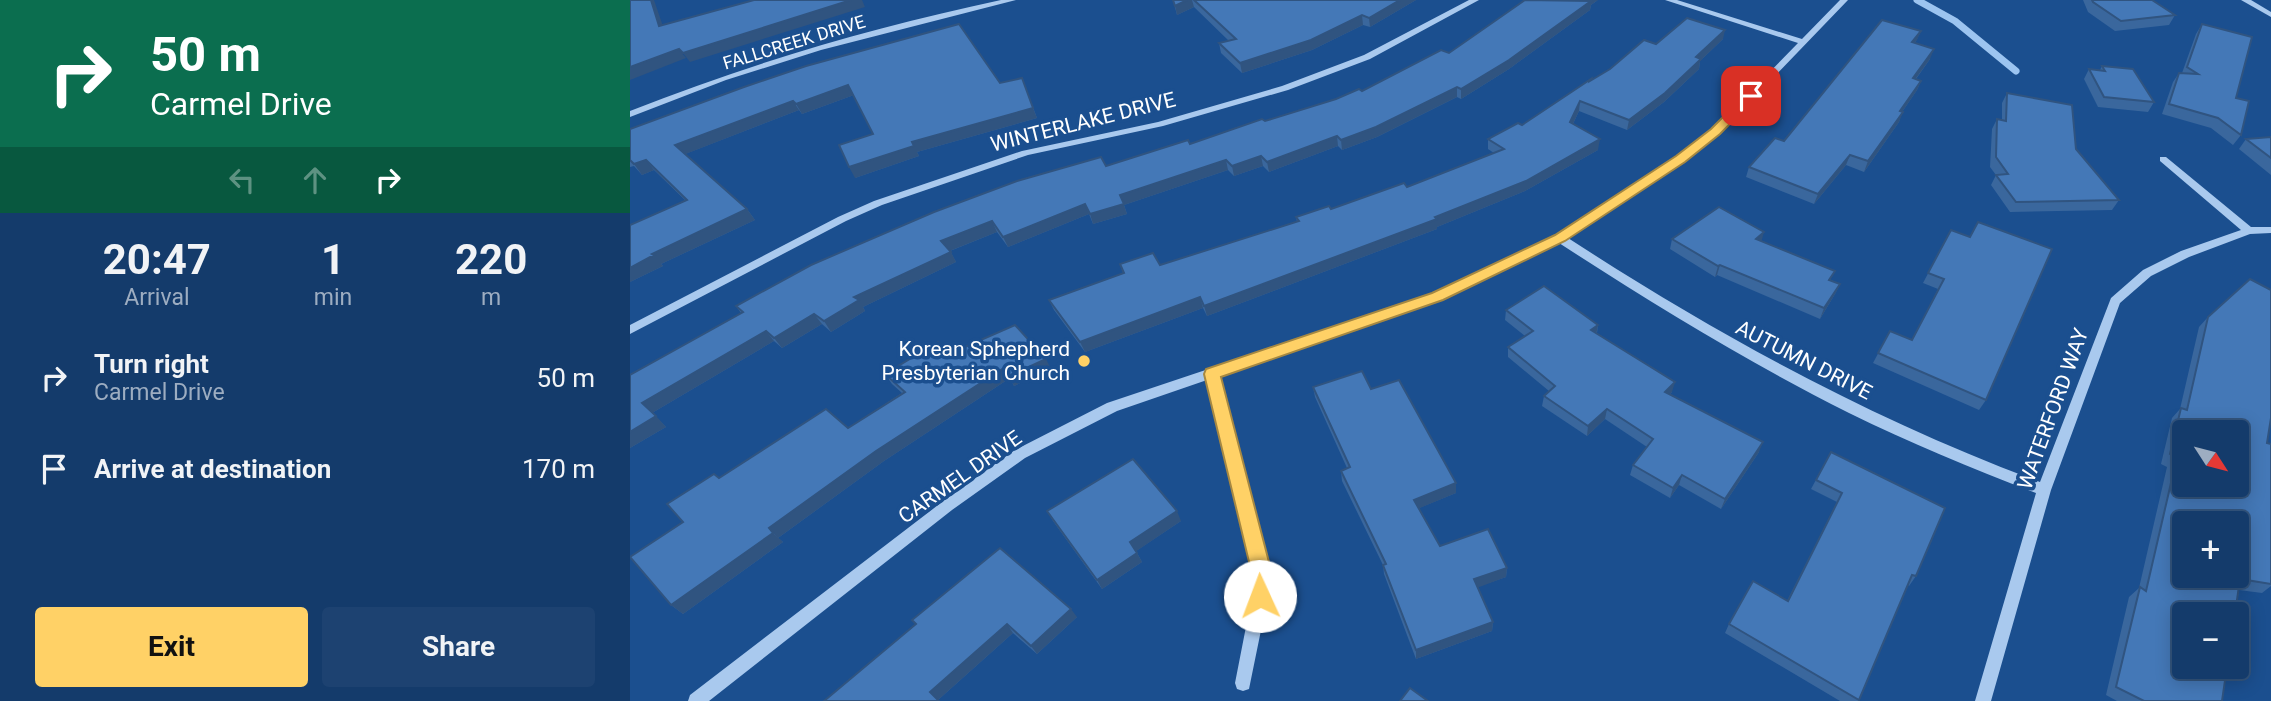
<!DOCTYPE html>
<html lang="en">
<head>
<meta charset="utf-8">
<style>
  :root { --surface:#143b6b; --page:#1d4271; --text:#f1f3f6; --muted:#9dadc1; --line:#33557e; --accent:#ffd166 }
  body { margin:0; font-family:Roboto,sans-serif; background:var(--page); color:var(--text); height:100vh; display:flex; flex-direction:column; font-size:26px; white-space:nowrap }
  * { box-sizing:border-box; margin:0 }
  p { font-size:23px; color:var(--muted) }
  .icon { flex:none; width:38px; height:38px; fill:none; stroke:currentColor; stroke-width:2; stroke-linecap:round; stroke-linejoin:round }
  .map { position:relative; flex:1; overflow:hidden }
  .panel { display:flex; flex-direction:column; background:var(--surface); width:630px }
  .panel>* { flex:none }
  .guide { background:#0b6e4f; color:#fff; overflow:hidden }
  .needle { width:46px; rotate:126deg }
  .buttons { position:absolute; left:1542px; top:420px; display:grid; gap:14px }
  .buttons a { display:grid; place-items:center; width:77px; height:77px; border-radius:7px; background:var(--surface); box-shadow:0 4px 18px #0003,0 0 0 2px var(--line); font-size:35px }
  .pin { position:absolute; display:grid; place-items:center; width:60px; height:60px; color:#fff; margin:-30px; border-radius:14px; box-shadow:0 4px 10px #0006 }
  .me { position:absolute; width:77px; margin:-38px; rotate:358deg; stroke-linejoin:round; filter:drop-shadow(0 0 5px #0008) }
  .turn { display:flex; align-items:center; gap:24px; height:147px; padding:0 35px; font-size:32px }
  .turn .icon { width:91px; height:91px; stroke-width:2.5 }
  .turn b { display:block; font-size:49px; line-height:60px }
  .lanes { display:flex; align-items:center; height:66px; padding:0 35px; background:#0003; justify-content:center; gap:35px; direction:ltr }
  .lanes .off { opacity:.35 }
  .eta { display:flex; justify-content:space-evenly; align-items:center; height:119px; text-align:center }
  .eta b { font-size:42px; font-weight:700; line-height:49px }
  .cta { display:flex; gap:14px; margin-top:auto; padding:14px 35px }
  .cta a { flex:1; height:80px; border-radius:7px; background:var(--accent); color:#111; font-size:28px; font-weight:700; line-height:80px; text-align:center }
  .cta a+a { background:var(--page); color:var(--text) }
  ul { padding:0; list-style:none }
  li { display:flex; align-items:center; gap:21px; height:91px; padding:0 35px }
  li div { flex:1 }
  li b { display:block; font-size:26px }
  li em { font-style:normal }
  main { display:flex; flex:1; min-height:0 }
  .map>svg:first-child { display:block }
  .lines { fill:none; stroke-linecap:round; stroke-linejoin:round }
  .stream { stroke:#9cc4f0; stroke-width:7 }
  .minor { fill:#a9c9ee; fill-rule:evenodd }
  .wall { fill:#3a679d }
  .shaded-wall { fill:#305480 }
  .building { fill:#4478b7; stroke:#305480; stroke-width:2; fill-rule:evenodd }
  .route { fill:#ffd166; stroke:#a68842; stroke-width:2 }
  .poi-dot { fill:#ffd166; stroke:#1b4f8f; stroke-width:2.5 }
  .labels { text-anchor:middle; dominant-baseline:central; stroke-width:7; stroke-linejoin:round; paint-order:stroke }
  .far-street-label { font-size:18px; fill:#fff; stroke:#1b4f8f }
  .street-label { font-size:21px; fill:#fff; stroke:#1b4f8f }
  .poi-label { font-size:21px; fill:#fff; stroke:#1b4f8f; text-anchor:end }
</style>
</head>
<body>
<main>
<section class="panel">
<div class="guide">
<div class="turn"><svg class="icon" aria-label="right" viewBox="0 0 24 24"><path d="M7 20v-9h11M14 6l5 5-5 5"/></svg><div><b>50 m</b>Carmel Drive</div></div>
<div class="lanes"><svg class="icon off" aria-label="left" viewBox="0 0 24 24"><path d="M17 20v-9H6M10 6l-5 5 5 5"/></svg><svg class="icon off" aria-label="ahead" viewBox="0 0 24 24"><path d="M12 20V5M6 11l6-6 6 6"/></svg><svg class="icon" aria-label="right" viewBox="0 0 24 24"><path d="M7 20v-9h11M14 6l5 5-5 5"/></svg></div>
</div>
<div class="eta">
<div><b>20:47</b><p>Arrival</p></div>
<div><b>1</b><p>min</p></div>
<div><b>220</b><p>m</p></div>
</div>
<ul>
<li><svg class="icon" aria-label="right" viewBox="0 0 24 24"><path d="M7 20v-9h11M14 6l5 5-5 5"/></svg><div><b>Turn right</b><p>Carmel Drive</p></div><em>50 m</em></li>
<li><svg class="icon" aria-label="arrive" viewBox="0 0 24 24"><path d="M6 21V4h12l-3 4 3 4H6"/></svg><div><b>Arrive at destination</b></div><em>170 m</em></li>
</ul>
<div class="cta"><a>Exit</a><a>Share</a></div>
</section>
<div class="map">
<svg width="1641" height="701" viewBox="0 0 1641 701">
  <rect width="100%" height="100%" fill="#1b4f8f"/>
  <g class="lines">
    <path class="stream" d="M1287,0l38,21 61,50"/>
    <g class="minor">
      <path d="M371,0h15l-195,50 -95,30 -96,37v-6c121,-48 244,-84 371,-111z"/>
      <path d="M839,0h10l-109,59 -82,31 -125,36 -135,29 -146,50 -36,16 -216,113v-9l208,-108 36,-16 148,-50 136,-29 124,-36 82,-31z"/>
      <path d="M1035,0h12l125,39 38,-39h8l-129,134 -35,27 -116,77c151,98 303,181 472,244l71,-184 32,-28 38,-19 60,-21 -81,-69v-4h6l85,70h20v6l-21,1 -61,23 -38,19 -31,27 -69,187 -60,211h-16l61,-208c-63,-24 -126,-50 -187,-80 -100,-50 -196,-109 -290,-170l-118,57 -222,76 48,190 1,30 -19,93 -6,2 -6,-2 -2,-6 17,-87 1,-30 -46,-186 -90,31 -92,47 -73,52 -243,191h-21l2,-6 252,-193 73,-52 92,-47 326,-109 123,-58 122,-79 35,-27 85,-87z"/>
      <path d="M1611,0h10l20,12v5z"/>
    </g>
  </g>
  <g class="wall">
    <path d="M543,0h243l-46,27 -7,-2 -51,25 -70,23 -21,-20 -2,-10 10,-2 -35,-34 -17,8z"/>
    <path d="M968,0l-7,5 -1,5 -81,59 -48,30 -4,-2 -80,40 -35,13 -4,-4 -69,26 -6,-6 -29,10 -6,-6 -104,35 3,9 -34,10 -4,-10 -81,33 -11,-15 -47,19 6,11 -93,45 2,4 -34,21 -9,-8 -40,24 -8,-7 -122,72 14,14 -36,21v-73l111,-62 -5,-7 370,-140 84,-22 172,-53 87,-38z"/>
    <path d="M1453,0h69l23,15 -6,10 -54,6 -27,-19z"/>
    <path d="M1572,24l34,74 5,37 -8,10 -22,-17 -49,-14 11,-32 6,-9h3l14,-39z"/>
    <path d="M1291,31l-6,12 15,16 -14,20 5,2 -4,9 -15,22 -3,10 -35,50 -18,-7 -32,39 -68,-27 3,-10 35,-26z"/>
    <path d="M1093,39l-23,22 -1,8 -35,33 -37,28 -48,-19 -6,13 25,26 -73,41 -88,36v2l-230,87 -4,-8 -118,44 -31,-42 -5,-10 74,-27 -3,-9 40,1 137,-43 -1,-5 35,-8 76,-22 87,-34 -6,-4v-10l34,-14 69,-44 65,-37z"/>
    <path d="M1472,66l52,36 -6,10 -50,-5 -14,-28 5,-10 11,1z"/>
    <path d="M392,78l15,40 -120,34 2,4 -64,22 18,-44 -19,-39 -52,19 -3,-4 -114,44 62,55 8,11 -94,44 2,2 -33,16 55,-82 -31,-30 -12,5 -8,-9 -4,1v-38l114,-42 256,-4z"/>
    <path d="M1377,93l69,56 43,51 -7,10 -102,2 -19,-27 5,-10 -6,-8 2,-38 5,-10 5,1v-17z"/>
    <path d="M1641,137v38l-32,-26 7,-10z"/>
    <path d="M1321,230l35,170 -7,10 -106,-47 17,-32 22,9 26,-51 -15,-6z"/>
    <path d="M1042,239l89,2 70,39 9,4 -5,10 -15,25 -103,-44 -2,2 -45,-28z"/>
    <path d="M876,310l92,15 -1,8 75,59 -2,2 89,58 -38,57 -42,-24 -9,13 -40,-23 3,-10 14,-18 -42,-28 -18,17 -45,-30 2,-10 5,-5 -41,-34v-10l17,-11 -20,-16z"/>
    <path d="M1578,317l59,126 4,1v142l-9,7 -23,-3 -17,111h-105l-11,-6 23,-98 10,-9 28,-121 -6,-3 11,-46 8,-9 19,-82z"/>
    <path d="M321,353l100,16 -37,17 -4,-8 -126,83 -106,77 5,4 -100,72 -12,-9 12,-83 36,-44 129,-50 54,-35 -10,-9 -7,-10z"/>
    <path d="M683,387l58,2 85,94v10l-37,15 21,38 67,22 -1,9 -29,10 16,35 -1,9 -76,28 -32,-85 -1,-9 -41,-84 -1,-10 6,-3 -32,-71z"/>
    <path d="M1201,452l85,124 -7,10 -1,-1 -49,116h-19l-115,-68 4,-9 58,-23 50,-99 -26,-13z"/>
    <path d="M417,511l134,10 -45,30 6,11 -40,27 -49,-68z"/>
    <path d="M447,617l-40,37 -24,-21 -75,67 -114,1 92,-76z"/>
  </g>
  <g class="shaded-wall">
    <path d="M21,0h3l12,35 -7,-9z"/>
    <path d="M221,0h11l3,7 -175,55 -7,-9z"/>
    <path d="M557,0h5l2,7 -17,8 -2,-9z"/>
    <path d="M770,0h16l-46,27 -1,-9z"/>
    <path d="M957,0h11l-7,5 -1,5 -81,59 -48,30v-10z"/>
    <path d="M732,15l1,10 -51,25 -70,23 -2,-10z"/>
    <path d="M1095,30l-2,9 -23,22 -1,8 -35,33 -37,28 2,-10z"/>
    <path d="M1291,31l-4,9 -9,12 4,-10z"/>
    <path d="M49,49l7,9 -56,22v-13z"/>
    <path d="M1304,49l-4,10 -21,29 4,-10z"/>
    <path d="M1291,81l-4,9 -21,31 4,-10z"/>
    <path d="M218,85l6,10 -52,19 -6,-10z"/>
    <path d="M827,87v10l-80,40 -35,13 -1,-10z"/>
    <path d="M163,101l6,9 -116,45 -8,-10z"/>
    <path d="M950,101l-1,10 -10,21 1,-10z"/>
    <path d="M403,108l4,10 -120,34 2,4 -64,22 -6,-11 63,-25z"/>
    <path d="M1273,112l-4,10 -35,50 4,-11z"/>
    <path d="M707,136l1,10 -69,26 -2,-10z"/>
    <path d="M970,139l-2,11 -73,41 -88,36v2l-230,87 -3,-10 231,-89z"/>
    <path d="M1220,155l-4,10 -32,39 4,-10z"/>
    <path d="M631,156l2,10 -29,10 -2,-10z"/>
    <path d="M16,160l8,10 -12,5 -8,-11z"/>
    <path d="M596,160l2,10 -104,35 3,9 -34,10 -3,-10 30,-19z"/>
    <path d="M455,204l4,10 -81,33 -5,-10z"/>
    <path d="M117,209l8,11 -94,44 2,2 -33,16v-14l22,-14z"/>
    <path d="M362,221l5,11 -50,20 -6,-11z"/>
    <path d="M1134,232l-3,11 -5,-4z"/>
    <path d="M321,252l5,10 -93,45 2,4 -34,21 -7,-11 30,-24z"/>
    <path d="M1090,265l-3,10 -2,2 3,-11z"/>
    <path d="M1210,284l-5,10 -15,25 4,-11z"/>
    <path d="M570,297l3,11 -118,44 -5,-10z"/>
    <path d="M184,314l8,10 -40,24 -8,-10z"/>
    <path d="M968,325l-2,10 -5,-5z"/>
    <path d="M136,331l8,10 -122,72 -10,-10z"/>
    <path d="M416,359l5,10 -37,17 -5,-10z"/>
    <path d="M374,368l6,10 -126,83 -106,77 -9,-10 107,-77z"/>
    <path d="M1045,382l-3,10 -10,10 3,-10z"/>
    <path d="M977,409l-2,10 -18,17 1,-10z"/>
    <path d="M26,416l10,11 -36,21v-16z"/>
    <path d="M1133,442l-4,10 -38,57 4,-10z"/>
    <path d="M1052,475l-3,10 -9,13 3,-10z"/>
    <path d="M826,483v10l-41,17 -1,-10z"/>
    <path d="M547,511l4,10 -46,31 -5,-10z"/>
    <path d="M143,533l10,9 -100,72 -12,-9z"/>
    <path d="M507,553l5,9 -40,27 -5,-9z"/>
    <path d="M877,568l-1,9 -32,12v-10z"/>
    <path d="M441,609l6,8 -40,37 -6,-8z"/>
    <path d="M863,622l-1,9 -76,28v-9z"/>
    <path d="M377,624l6,9 -75,67 -8,-8z"/>
  </g>
  <g class="building">
    <path d="M0,0h21l8,26 95,-26h97l-168,53 -4,-4 -49,18z"/>
    <path d="M543,0h14l-12,6z"/>
    <path d="M564,0h206l-31,18 -7,-3 -51,25 -71,23 -21,-20 17,-4z"/>
    <path d="M895,0l66,1 -82,59 -48,29 -4,-2 -81,40 -35,13 -4,-4 -70,26 -6,-6 -29,10 -6,-6 -106,35 4,9 -34,10 -5,-10 -82,33 -11,-16 -51,20 10,11 -97,45 5,3 -35,21 -10,-7 -40,24 -8,-7 -124,72 14,13 -26,16v-57l113,-63 -7,-6 75,-41 123,-53 83,-31 84,-24 5,9 82,-26 2,4 72,-25 3,2 71,-22 23,-10 3,2 79,-41 8,3z"/>
    <path d="M1462,0h60l23,15 -54,6 -28,-19z"/>
    <path d="M1057,18l38,12 -29,27 5,2 -36,34 -36,27 -49,-19 -10,21 30,17 -74,42 -91,36 2,2 -233,87 -4,-9 -120,45 -31,-42 75,-27 -4,-9 33,-11 7,12 139,-44 -3,-4 33,-11 2,3 73,-26 3,4 97,-38 -16,-10 30,-16 4,2 69,-46 -1,2 20,-12 34,-29 12,4z"/>
    <path d="M1252,20l39,11 -9,11 22,7 -21,29 8,3 -21,30 3,1 -35,49 -18,-6 -32,39 -69,-27 26,-29 9,3z"/>
    <path d="M329,24l41,59 22,-5 11,30 -121,34 2,4 -65,21 -10,-22 34,-11 -25,-49 -52,19 -3,-3 -118,44 72,64 -95,45 2,1 -24,13v-43l57,-25 -41,-40 -12,4 -4,-4v-31l114,-42 62,-21z"/>
    <path d="M1572,24l50,13 -16,61 13,3 -8,34 -23,-17 -49,-14 10,-31 19,1 -11,-7z"/>
    <path d="M1472,66l31,3 21,33 -50,-5 -15,-28 16,2z"/>
    <path d="M1377,93l65,12 4,44 43,51 -103,2 -20,-27 12,-1 -12,-17 1,-38 9,2z"/>
    <path d="M1641,137v21l-25,-19z"/>
    <path d="M1089,207l45,25 -8,7 79,32 -6,9 11,4 -16,24 -104,-43 -2,1 -46,-27z"/>
    <path d="M1348,222l74,27 -66,151 -108,-47 12,-22 22,9 32,-61 -16,-6 23,-43 19,7z"/>
    <path d="M1620,279l21,11v128l-4,25 4,1v140l-31,-5 -5,35h-51v53h43l-5,34h-78l-28,-14 24,-100 6,4 31,-134 -7,-3 11,-46 6,2 21,-93zM1554,432h52v53h-52zM1554,523h52v53h-52z"/>
    <path d="M914,286l54,39 -7,5 84,52 -10,10 98,50 -38,57 -43,-24 -9,13 -40,-23 20,-26 -46,-30 -19,17 -44,-30 11,-10 -47,-39 25,-16 -27,-21z"/>
    <path d="M385,325l31,34 -37,17 -5,-8 -128,83 -107,77 4,5 -102,72 -41,-48 53,-35 -16,-18 47,-30 5,4 107,-69 22,19 57,-36 -20,-18 53,-32 13,11z"/>
    <path d="M732,371l9,18 28,-9 57,103 -42,17 26,46 48,-17 19,39 -33,11 19,43 -77,28 -33,-85 3,-1 -45,-93 9,-4 -37,-80z"/>
    <path d="M1201,452l114,56 -29,68 -4,-1 -53,125 -130,-76 24,-43 35,20 54,-108 -26,-13z"/>
    <path d="M503,459l44,52 -47,31 7,11 -40,27 -50,-69z"/>
    <path d="M370,548l71,61 -40,37 -24,-22 -77,68 9,9h-115l92,-77 -4,-4z"/>
    <path d="M780,688l18,13h-28z"/>
  </g>
  <path class="route" d="M1117,93l10,3 -37,38 -35,28 -120,79 -122,59 -222,77 49,189v30l-3,6 -7,3 -7,-3 -3,-6v-30l-46,-192 2,-5 226,-76 123,-58 121,-79 35,-27z"/>
  <circle class="poi-dot" cx="454" cy="361" r="7"/>
  <g class="labels">
    <g class="far-street-label">
      <text transform="translate(164 42) rotate(-17)">FALLCREEK DRIVE</text>
    </g>
    <g class="street-label">
      <text transform="translate(453 122) rotate(-14)">WINTERLAKE DRIVE</text>
      <text transform="translate(1174 360) rotate(27)">AUTUMN DRIVE</text>
      <text transform="translate(1423 409) rotate(-70)">WATERFORD WAY</text>
      <text transform="translate(330 477) rotate(-35)">CARMEL DRIVE</text>
    </g>
    <g class="poi-label">
      <text x="440" y="349">Korean Sphepherd<tspan x="440" dy="24">Presbyterian Church</tspan></text>
    </g>
  </g>
</svg>
<div class="buttons">
<a><svg class="needle" viewBox="-14 -14 28 28"><path d="M0-13l5 13h-10z" fill="#e53935"/><path d="M0 13l5-13h-10z" fill="#9dadc1"/></svg></a>
<a>+</a>
<a>−</a>
</div>
<div class="pin" style="left:1121px;top:96px;background:#d93025"><svg class="icon" aria-label="arrive" viewBox="0 0 24 24"><path d="M6 21V4h12l-3 4 3 4H6"/></svg></div>
<svg class="me" style="left:630px;top:596px" viewBox="-20 -20 40 40"><circle r="19" fill="#fff"/><path d="M0-13L10 11 0 6-10 11z" fill="#ffd166"/></svg>
</div>
</main>
</body>
</html>
